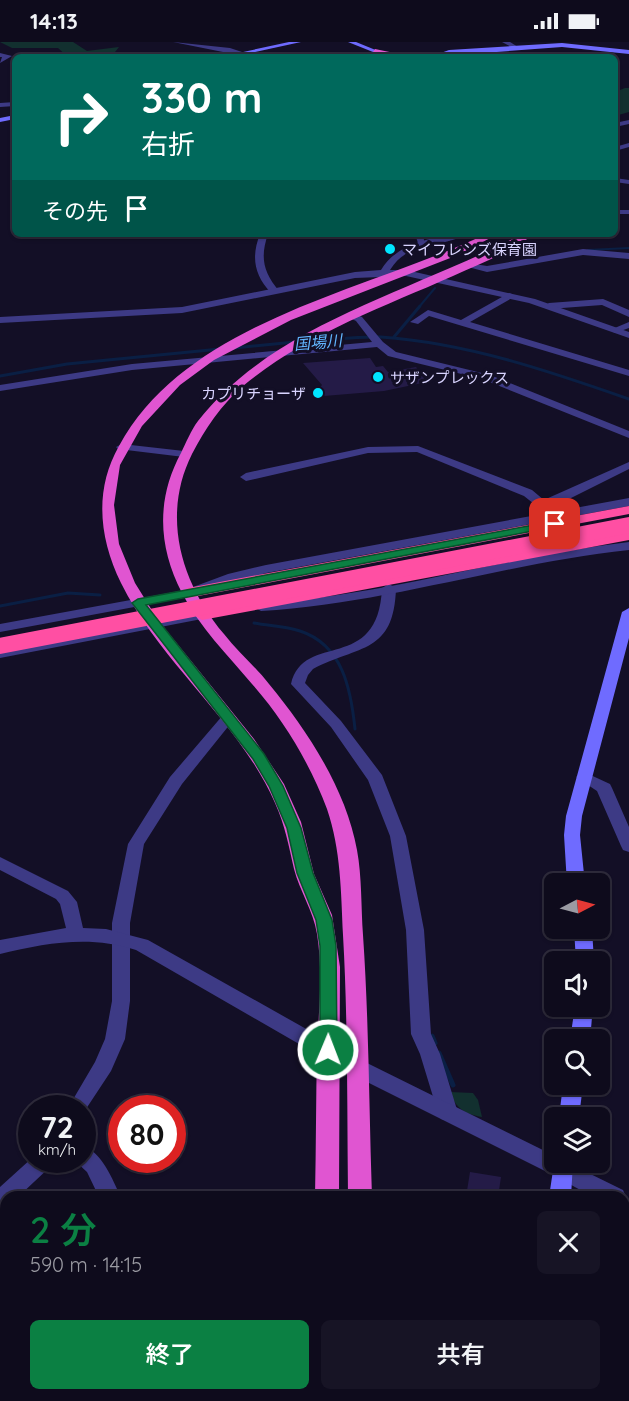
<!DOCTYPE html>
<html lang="ja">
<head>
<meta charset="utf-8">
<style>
  :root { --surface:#0e0b1c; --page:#171425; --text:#f1f3f6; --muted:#9b9ba3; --line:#2e2b3b; --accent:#0b8043 }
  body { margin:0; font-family:Quicksand,"Noto Sans JP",sans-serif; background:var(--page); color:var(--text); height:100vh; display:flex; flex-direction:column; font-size:22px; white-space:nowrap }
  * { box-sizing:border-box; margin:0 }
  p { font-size:20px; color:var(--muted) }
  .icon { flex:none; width:33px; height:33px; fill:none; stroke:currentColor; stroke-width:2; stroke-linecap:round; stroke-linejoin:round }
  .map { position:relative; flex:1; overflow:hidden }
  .panel { position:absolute; left:0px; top:1149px; width:630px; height:210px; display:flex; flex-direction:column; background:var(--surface); border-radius:18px 18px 0 0; box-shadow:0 2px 4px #0004,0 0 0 2px var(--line) }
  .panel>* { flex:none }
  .banner { position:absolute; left:12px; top:12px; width:606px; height:183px; border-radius:9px; box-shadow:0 2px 4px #0004,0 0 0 2px var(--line); background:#00695c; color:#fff; overflow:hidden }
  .needle { width:39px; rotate:84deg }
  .fabs { position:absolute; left:544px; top:831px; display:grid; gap:12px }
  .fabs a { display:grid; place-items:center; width:66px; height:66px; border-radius:9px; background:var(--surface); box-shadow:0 2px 4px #0004,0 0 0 2px var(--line); font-size:30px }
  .speed { position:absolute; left:18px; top:1053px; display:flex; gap:12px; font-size:30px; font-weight:700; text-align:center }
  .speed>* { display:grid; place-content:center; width:78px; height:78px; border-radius:50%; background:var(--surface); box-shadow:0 2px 4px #0004,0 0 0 2px var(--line); line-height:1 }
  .speed small { font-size:15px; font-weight:400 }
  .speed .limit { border:9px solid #d22; background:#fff; color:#111 }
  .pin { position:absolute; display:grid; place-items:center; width:51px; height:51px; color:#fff; margin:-26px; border-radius:12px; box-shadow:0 3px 9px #0006 }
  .me { position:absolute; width:66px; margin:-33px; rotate:1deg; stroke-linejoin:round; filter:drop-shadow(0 0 4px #0008) }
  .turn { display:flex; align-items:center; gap:21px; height:126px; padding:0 30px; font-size:27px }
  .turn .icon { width:78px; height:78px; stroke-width:2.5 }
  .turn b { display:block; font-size:42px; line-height:51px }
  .then { display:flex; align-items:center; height:57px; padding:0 30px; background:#0003; gap:12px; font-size:22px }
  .round { display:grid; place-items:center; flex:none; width:63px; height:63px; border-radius:9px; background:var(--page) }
  .head { display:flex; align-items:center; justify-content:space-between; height:102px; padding:0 30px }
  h1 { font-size:36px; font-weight:600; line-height:45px; color:var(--accent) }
  .action { display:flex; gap:12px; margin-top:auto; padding:12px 30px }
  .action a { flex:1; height:69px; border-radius:9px; background:var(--accent); color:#fff; font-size:24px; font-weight:600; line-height:69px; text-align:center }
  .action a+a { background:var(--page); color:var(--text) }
  .status { display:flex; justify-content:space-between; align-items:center; height:42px; padding:0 30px; background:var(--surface); direction:ltr }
  .status svg { height:16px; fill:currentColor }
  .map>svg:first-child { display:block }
  .green { fill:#12302f }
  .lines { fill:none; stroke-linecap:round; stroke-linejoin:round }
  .stream-far2 { stroke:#0a1f44; stroke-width:2 }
  .stream-far1 { stroke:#0a1f44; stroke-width:3 }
  .stream { stroke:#0a1f44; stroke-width:5 }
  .building { fill:#241b47 }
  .minor { fill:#3d3a85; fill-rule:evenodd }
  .tertiary { fill:#3d3a85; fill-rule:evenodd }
  .secondary { fill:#6f6bff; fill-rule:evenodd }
  .trunk { fill:#e055d1; fill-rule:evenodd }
  .motorway { fill:#ff4fa3; fill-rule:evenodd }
  .motorway-bridge { stroke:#ff4fa3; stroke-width:16 }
  .route { fill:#0b8043; stroke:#07532c; stroke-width:1.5 }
  .poi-dot { fill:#00e5ff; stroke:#130f26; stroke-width:2 }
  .labels { text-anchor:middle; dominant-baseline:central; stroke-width:6; stroke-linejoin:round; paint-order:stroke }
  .far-poi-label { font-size:15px; fill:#d9d4ff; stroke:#130f26; text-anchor:start }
  .far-water-label { font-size:16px; font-style:italic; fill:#62b6ff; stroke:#130f26 }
</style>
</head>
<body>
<div class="status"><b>14:13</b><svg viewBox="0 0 49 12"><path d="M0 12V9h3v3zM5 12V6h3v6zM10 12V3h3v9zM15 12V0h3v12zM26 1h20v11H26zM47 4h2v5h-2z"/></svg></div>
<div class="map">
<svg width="629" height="1359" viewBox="0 0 629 1359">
  <rect width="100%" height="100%" fill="#130f26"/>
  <g class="green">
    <path d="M0,0h73l14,9 32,-4 -8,10h-43l-10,-9h-46z"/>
    <path d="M625,46h4v24l-14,4v-24z"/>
    <path d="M450,1050l23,1 5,7 4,17c-17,-3 -26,-8 -32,-25z"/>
  </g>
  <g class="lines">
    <g class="stream-far2">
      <path d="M588,208l41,-2"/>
      <path d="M419,265l16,-19"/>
    </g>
    <g class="stream-far1">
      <path d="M394,295l26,-31"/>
      <path d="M308,299c24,-1 49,-5 73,-4 86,6 168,34 248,62"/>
      <path d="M234,306l61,-6"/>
      <path d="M0,334l67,-12 153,-15"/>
      <path d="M0,564l68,-13 32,2"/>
      <path d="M254,581c15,3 31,3 46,8 43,14 51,59 55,98"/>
    </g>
    <g class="stream">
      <path d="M432,994l3,7"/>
      <path d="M439,1011l14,32"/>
      <path d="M624,1182l5,19"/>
    </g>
  </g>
  <g class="building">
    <path d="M370,316l6,9 7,-1 5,6 28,-5 11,15 -43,9 -72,6 10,-12 -19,-22z"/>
    <path d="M470,1130l31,5 -3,20h-32z"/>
  </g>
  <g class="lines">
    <g class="minor">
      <path d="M502,0h8l8,5 -5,1z"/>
      <path d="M0,11l12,3 -12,7 2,-6h-2z"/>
      <path d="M15,60v4l-15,1v-4z"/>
      <path d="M629,101v4l-14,4v-4z"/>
      <path d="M615,136l14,2v4l-14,-2z"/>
      <rect x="615" y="168" width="14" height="4"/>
      <path d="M260,192h8c-8,23 -5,38 11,57l-2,2h-6c-17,-18 -20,-36 -11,-59z"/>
      <path d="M415,192h8l2,12h-6z"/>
      <path d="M583,207l46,4v6l-46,-4 -96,17 -23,-6 4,-3 19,3z"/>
      <path d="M509,251l3,1v4l-42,24 159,48v6l-200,-60 -11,8 -8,-2 18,-12 33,10z"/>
      <path d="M603,257l26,11v7l-27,-12 -53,4 -5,-3 5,-3z"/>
      <path d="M629,280v6l-14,5 -5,-3z"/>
      <path d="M122,402l62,7 6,3 -6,3 -66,-8 -2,-2z"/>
      <path d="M418,404l114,44 31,26 -2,3h-8l-29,-23 -107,-44 -49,1 -122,28 -6,-4 6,-4 122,-26z"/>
      <path d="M389,542l7,4c-2,66 -37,57 -83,81l-5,6 -3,8 36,38 41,54 24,61 18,94 7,104 9,20 18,59 -3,6 -7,2 -7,-2 -3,-6 -18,-59 -9,-20 -5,-104 -16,-94 -22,-56 -37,-53 -40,-43c13,-54 87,-9 91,-96z"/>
      <path d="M228,671l7,5 -53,66 -38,60 -14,79v78l-5,38 -14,32 -29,44v-7h-14l27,-46 10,-23 7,-38v-78l16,-79 42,-67 53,-62z"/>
      <path d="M584,730l26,12 2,4 17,39v25l-6,-2 -2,-4 -24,-55 -21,-14z"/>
      <path d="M82,1103c21,8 30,34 39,52h-22l-12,-25 -13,-12h8z"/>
      <path d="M32,1116l22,2 -3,6 -33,31h-12v10l-6,2v-22z"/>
      <path d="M566,1120l57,28 3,7 -2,4v-4h-31l-38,-21 -3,-6 3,-6z"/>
      <path d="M111,1353h24l-2,6h-24z"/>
    </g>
    <g class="tertiary">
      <path d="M173,0l57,6 21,7 -3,2z"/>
      <path d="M629,78v4l-14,3v-4z"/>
      <path d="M451,192h15c-23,15 -57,5 -76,36h16l129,29 94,33v6l-100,-35 -123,-27 -51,2 -173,35 -182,10v-6l182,-10 173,-35 26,-2c15,-25 43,-30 70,-36z"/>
      <path d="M351,270l11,5 21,25 13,10 94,23 139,56v7l-147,-59 -94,-23 -11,-9 -245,23 -132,21v-6l132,-21 240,-22 -16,-21 -8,-4v-4z"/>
      <path d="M629,420v7l-58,29 -28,9 -6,-4z"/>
      <path d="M629,456v8l-363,67 -78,24 -188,35v-8l185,-34 43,-16 38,-9z"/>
      <path d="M629,500v8c-124,13 -244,54 -368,61l-7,-4 7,-4c124,-7 244,-47 368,-61z"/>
      <path d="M202,569l5,1 2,3 -2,3 -207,40v-8z"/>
      <path d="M0,815l68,34 9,11 6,26 23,1 42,11 217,122 190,94v6l14,2 3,6 -3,6 -7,3 -7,-3 -204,-102 -215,-124c-46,-15 -90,-7 -136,4v-14l66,-12 -6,-24 -4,-5 -56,-29z"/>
    </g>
    <g class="secondary">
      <path d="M289,0h12l-69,15h-12z"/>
      <path d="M348,0h8l22,9 -5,1z"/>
      <path d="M562,1l67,7v4l-67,-7 -132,10 19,-7z"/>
      <path d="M15,73v4l-15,3v-4z"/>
      <path d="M629,566v30l-47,178 -2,19 5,49h-18l-3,-49 2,-19 56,-204z"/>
      <path d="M574,886h18l2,34h-18z"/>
      <path d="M575,964h18l-3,34h-20z"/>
      <path d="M563,1042h20l-4,34h-20z"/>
      <path d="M555,1115v5h18l-2,35h-22z"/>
      <rect x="546" y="1353" width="24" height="6"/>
    </g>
    <g class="trunk">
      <path d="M375,7l29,6 3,2 -34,-5z"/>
      <path d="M486,192h12l-40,21 -167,65 -77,40 -34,25 -38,41 -22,39 -6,40 5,39 16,39 23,37 96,119 30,45 17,38 13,52 18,41 8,52 -1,230h-24c1,-50 1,-100 2,-150 2,-38 6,-76 0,-113 -4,-24 -17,-42 -23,-65 -5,-22 -9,-44 -19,-66 -36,-82 -114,-139 -154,-220 -22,-45 -27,-93 -2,-137 69,-126 246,-154 367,-212z"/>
      <path d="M522,192h12c-23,18 -55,30 -81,42 -72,32 -149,59 -210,110 -22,19 -38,43 -51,68 -31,62 -11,129 32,180 14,18 31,32 45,50 38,46 77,105 88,166 5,27 4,57 6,85 6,87 6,175 9,262h-24c-1,-87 0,-175 -5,-262 -2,-43 -2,-85 -16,-126 -17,-45 -43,-89 -75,-125 -25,-30 -52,-56 -70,-91 -24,-46 -26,-94 -1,-140 5,-10 10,-23 17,-32 76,-98 218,-130 324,-187z"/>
      <rect x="312" y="1353" width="26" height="6"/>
      <rect x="349" y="1353" width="26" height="6"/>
    </g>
    <g class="motorway">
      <path d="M629,464v8l-441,84 -8,-5 8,-5z"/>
      <path d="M629,488v10l-427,80 -8,-5 8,-5z"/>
    </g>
    <path class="motorway-bridge" d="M0,604l629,-121"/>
  </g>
  <path class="route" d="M555,479l4,1v4l-413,79 118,149 19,32 18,42 12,45 19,47 4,26 1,104 -2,5h-13l-2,-5v-104l-4,-26 -19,-47 -10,-45 -18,-42 -16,-27 -121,-156 6,-4z"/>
  <g class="poi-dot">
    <circle cx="390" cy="207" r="6"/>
    <circle cx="378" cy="335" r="6"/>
    <circle cx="318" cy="351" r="6"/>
  </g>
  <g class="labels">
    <g class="far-poi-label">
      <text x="402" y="207">マイフレンズ保育園</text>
      <text x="390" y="335">サザンプレックス</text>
      <text x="306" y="351" text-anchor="end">カプリチョーザ</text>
    </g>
    <g class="far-water-label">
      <text transform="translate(318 300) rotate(-5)">国場川</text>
    </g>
  </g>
</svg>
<div class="fabs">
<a><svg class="needle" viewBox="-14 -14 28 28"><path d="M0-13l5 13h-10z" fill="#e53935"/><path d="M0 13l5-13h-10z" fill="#9b9ba3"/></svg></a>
<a><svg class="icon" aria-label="sound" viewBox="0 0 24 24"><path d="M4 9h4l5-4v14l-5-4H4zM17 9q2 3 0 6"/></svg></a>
<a><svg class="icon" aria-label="search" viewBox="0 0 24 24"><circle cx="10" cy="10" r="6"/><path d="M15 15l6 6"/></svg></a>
<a><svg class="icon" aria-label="layers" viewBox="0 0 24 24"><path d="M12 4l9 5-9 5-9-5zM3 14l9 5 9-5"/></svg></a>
</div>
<div class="speed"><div>72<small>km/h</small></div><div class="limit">80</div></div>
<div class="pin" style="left:555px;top:482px;background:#d93025"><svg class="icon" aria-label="arrive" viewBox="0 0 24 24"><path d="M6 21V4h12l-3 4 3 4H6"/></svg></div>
<svg class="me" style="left:328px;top:1008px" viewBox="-20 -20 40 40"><circle r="17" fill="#0b8043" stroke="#fff" stroke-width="3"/><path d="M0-11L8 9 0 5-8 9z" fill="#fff"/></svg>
<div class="banner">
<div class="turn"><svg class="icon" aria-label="right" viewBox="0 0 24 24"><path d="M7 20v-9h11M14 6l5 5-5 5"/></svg><div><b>330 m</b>右折</div></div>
<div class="then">その先<svg class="icon" aria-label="arrive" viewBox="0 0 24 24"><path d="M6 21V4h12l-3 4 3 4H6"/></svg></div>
</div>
<section class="panel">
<div class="head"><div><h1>2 分</h1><p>590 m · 14:15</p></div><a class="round"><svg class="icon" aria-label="close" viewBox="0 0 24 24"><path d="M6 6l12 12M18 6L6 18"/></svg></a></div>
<div class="action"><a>終了</a><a>共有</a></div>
</section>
</div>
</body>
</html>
